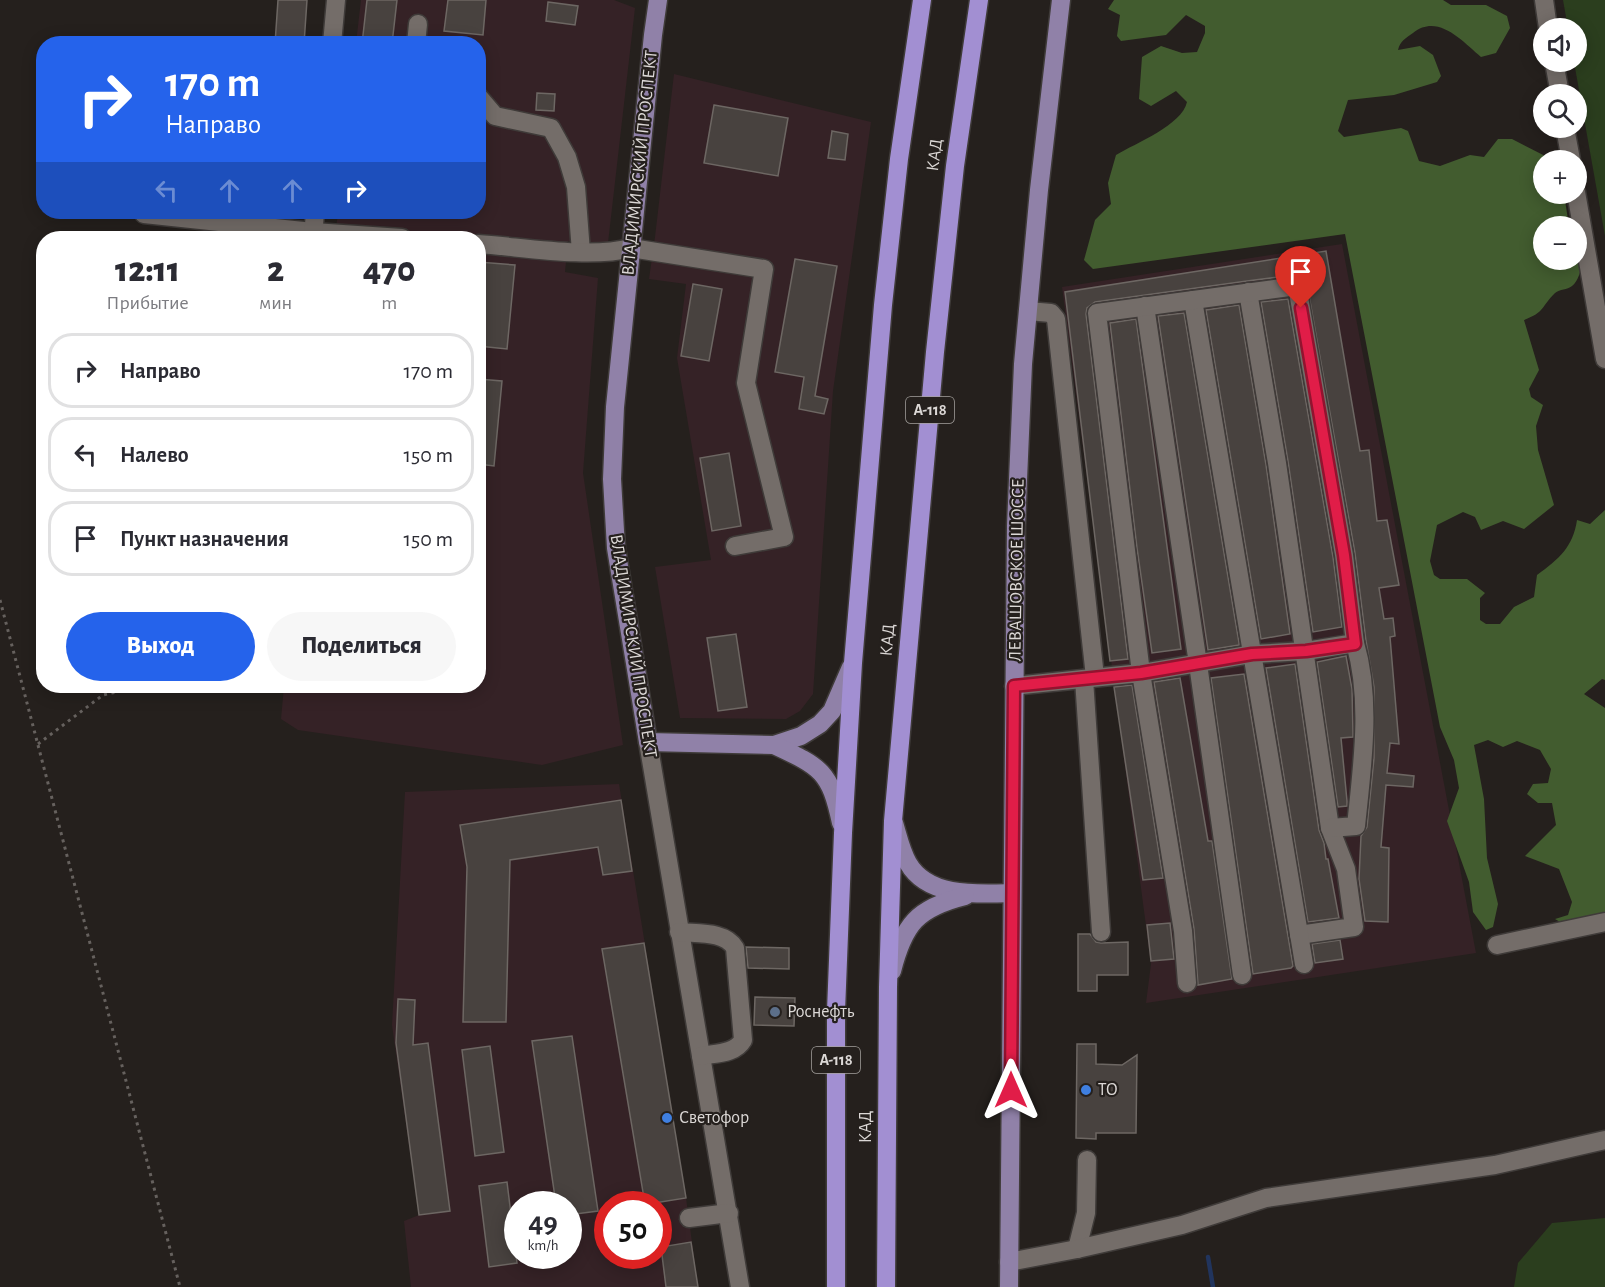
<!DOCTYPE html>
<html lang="ru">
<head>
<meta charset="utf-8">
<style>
  :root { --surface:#fff; --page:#f7f7f7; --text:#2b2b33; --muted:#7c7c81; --line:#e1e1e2; --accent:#2563eb }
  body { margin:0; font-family:"Alegreya Sans",sans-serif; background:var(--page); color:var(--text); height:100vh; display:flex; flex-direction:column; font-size:22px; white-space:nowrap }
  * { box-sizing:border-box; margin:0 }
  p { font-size:20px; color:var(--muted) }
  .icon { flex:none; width:33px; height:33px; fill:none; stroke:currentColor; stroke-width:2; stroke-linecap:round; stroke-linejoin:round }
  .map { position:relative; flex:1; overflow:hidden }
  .drawer { position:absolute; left:36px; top:231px; width:450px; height:462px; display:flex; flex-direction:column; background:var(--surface); border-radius:24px; box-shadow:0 3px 15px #0003 }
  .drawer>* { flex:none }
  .guide { position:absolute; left:36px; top:36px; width:450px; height:183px; border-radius:24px; box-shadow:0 3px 15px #0003; background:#2563eb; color:#fff; overflow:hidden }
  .fabs { position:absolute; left:1533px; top:18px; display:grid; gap:12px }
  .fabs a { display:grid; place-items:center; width:54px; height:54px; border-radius:50%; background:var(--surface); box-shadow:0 3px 15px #0003; font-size:30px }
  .speed { position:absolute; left:504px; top:1191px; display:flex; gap:12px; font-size:30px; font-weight:700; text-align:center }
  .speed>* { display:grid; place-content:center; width:78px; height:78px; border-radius:50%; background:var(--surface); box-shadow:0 3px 15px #0003; line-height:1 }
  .speed small { font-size:15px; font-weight:400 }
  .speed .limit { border:9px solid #d22; background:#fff; color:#111 }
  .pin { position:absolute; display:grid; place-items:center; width:51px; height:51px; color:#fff; margin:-62px -26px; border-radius:50% 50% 50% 0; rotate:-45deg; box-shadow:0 0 6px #0007 }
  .pin .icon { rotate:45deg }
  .me { position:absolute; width:66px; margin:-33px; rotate:0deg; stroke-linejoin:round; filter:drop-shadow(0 0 4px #0008) }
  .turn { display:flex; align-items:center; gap:21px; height:126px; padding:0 30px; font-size:27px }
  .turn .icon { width:78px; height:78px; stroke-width:2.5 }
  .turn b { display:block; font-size:42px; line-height:51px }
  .lanes { display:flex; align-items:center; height:57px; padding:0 30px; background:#0003; justify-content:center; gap:30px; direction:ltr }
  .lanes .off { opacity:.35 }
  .eta { display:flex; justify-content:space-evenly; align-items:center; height:102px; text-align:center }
  .eta b { font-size:36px; font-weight:800; line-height:42px }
  .action { display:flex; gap:12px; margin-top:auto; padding:12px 30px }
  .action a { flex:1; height:69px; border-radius:36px; background:var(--accent); color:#fff; font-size:24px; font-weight:800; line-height:69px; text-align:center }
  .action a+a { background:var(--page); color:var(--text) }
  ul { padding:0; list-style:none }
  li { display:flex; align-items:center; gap:18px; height:75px; margin:0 12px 9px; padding:0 18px; border:3px solid var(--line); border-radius:24px }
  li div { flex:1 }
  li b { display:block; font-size:22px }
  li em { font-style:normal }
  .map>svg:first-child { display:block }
  .industrial { fill:#352226; fill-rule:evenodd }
  .green { fill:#2b3e1e }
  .forest { fill:#425c2f }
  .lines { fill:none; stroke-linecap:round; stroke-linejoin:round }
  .stream { stroke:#21345d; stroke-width:4.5 }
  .building { fill:#48423f; stroke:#6d6763; stroke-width:1.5 }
  .minor-casing { stroke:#3f3b39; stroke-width:21 }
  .major-casing { stroke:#3f3b39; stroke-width:21 }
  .highway-casing { stroke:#3f3b39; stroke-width:21 }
  .path { stroke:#66615e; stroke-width:3; stroke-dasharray:3 4.5; stroke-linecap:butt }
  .minor { stroke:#746d69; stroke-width:18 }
  .major { stroke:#9081a8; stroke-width:18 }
  .highway { stroke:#a28fd2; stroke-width:18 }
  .route-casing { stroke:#92132f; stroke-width:15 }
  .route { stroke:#e11d48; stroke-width:10 }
  .service-dot { fill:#5c6f8a; stroke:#25201d; stroke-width:2 }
  .shop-dot { fill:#3f7fe0; stroke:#25201d; stroke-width:2 }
  .labels { text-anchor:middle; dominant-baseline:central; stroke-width:4.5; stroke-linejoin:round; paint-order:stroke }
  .shield { fill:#25201d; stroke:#a5a19e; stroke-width:1.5 }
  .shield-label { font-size:16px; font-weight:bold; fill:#dcd8d6 }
  .street-label { font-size:18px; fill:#dcd8d6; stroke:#25201d }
  .poi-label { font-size:18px; fill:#dcd8d6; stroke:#25201d; text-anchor:start }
</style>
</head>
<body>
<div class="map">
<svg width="1605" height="1287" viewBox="0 0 1605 1287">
  <rect width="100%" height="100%" fill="#25201d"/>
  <g class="industrial">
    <path d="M361,0h253l21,8 -27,235 -40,-2 -3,31 33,6 -15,195 40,272 -81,20 -244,-35 -17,-11 3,-33h194v-448h-143l3,-26h140v-168l-122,-1z"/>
    <path d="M674,74l197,48 -38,269 -20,303 -13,17 -14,8 -106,-1 -25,-151 56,-7 -34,-202 9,-74 -37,-5 6,-42z"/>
    <path d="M1342,244l134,709 -330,50 5,-39 -89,-677z"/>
    <path d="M619,784l67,414 12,89h-287l-7,-66 15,-6 -27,-190 13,-233zM518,1204h50v52h-50zM608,1204h50v52h-50z"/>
  </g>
  <g class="green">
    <path d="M1563,0h42v236l-31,-174h2v-34h-8z"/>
    <path d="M1605,1218v69h-91l4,-24 34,-40z"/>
  </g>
  <path class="forest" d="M1114,0h329l8,5h35l21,11 3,12 -14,25 -15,4c-19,-16 -43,-44 -68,-24 -7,5 -13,8 -15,17l22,-4 13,9 8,21 -4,6 -43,13 -46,5 -10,31 6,6 57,-9 7,3 11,30 21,5 30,-11 14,2 14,-18h14l41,21h-9v34h20l5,32h-25v34h32l1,-17c7,10 6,34 -5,43 -5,4 -12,3 -17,7 -14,14 -10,19 -31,27l15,50 -10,19 2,8 12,8 -7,21 2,24 16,55 -30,24 -21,-8 -22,9 -6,-13 -12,-5 -26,13 -7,36 4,14 6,4h27l18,14 -5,5v22l6,4h14l14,-17 20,-10 3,-22c22,-16 36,-28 40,-55l13,4 15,-14v170l-3,-1 -18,15 21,14v205l-38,13 -12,-7 13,-4 4,-13 -13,-33 -34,-13 31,-31 -4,-22h-14l-11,-9 6,-10 15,-1 3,-14 -11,-19 -23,-9 -14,6 -15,-7 -14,5 10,54 3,59 11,46 -5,23 -7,3 -13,-18 -4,-30 -22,-61 12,-33 -5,-28 -14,-33 -95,-493 -252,35 -9,-9 11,-40 16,-16 -3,-21 8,-28c20,-12 66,-30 71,-53l-11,-11 -25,15 -12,-7 3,-42 19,-11 21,7 15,-1 8,-19v-7l-19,-11 -20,20 -45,6 -4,-5 3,-21 -12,-6z"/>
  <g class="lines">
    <path class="stream" d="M1208,1257l5,30"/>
  </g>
  <g class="building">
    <path d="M278,0h29l-3,44h-29z"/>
    <path d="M367,0h30l-5,44h-30z"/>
    <path d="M448,0h38l-3,35 -39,-4z"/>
    <path d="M548,2l30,4 -3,19 -29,-4z"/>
    <path d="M537,93l18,1 -1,17 -18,-1z"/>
    <path d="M714,105l74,13 -10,58 -74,-13z"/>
    <path d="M832,131l16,3 -3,26 -17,-2z"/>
    <path d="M1326,251l34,200 9,-1 8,71 10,-1 12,65 -20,3 5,31 9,-1 2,18 -5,1 9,107 -9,-1 -3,30 27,3 -1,11 -27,-2 -5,62 8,1 -1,74 -23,-1 -6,-42 2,-43 6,-9 7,-69v-71l-8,-46 -11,-88 -49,-274 -4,-3 -7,-1 -48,6 -152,21 -8,6 -1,6 42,345 -18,2 -45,-369z"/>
    <path d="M795,259l42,7 -22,130 13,3 -4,15 -25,-5 5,-32 -29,-5z"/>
    <path d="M478,262l37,3 -8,84 -29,-3z"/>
    <path d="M693,284l29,5 -13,72 -28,-5z"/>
    <path d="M1288,299l45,258 9,70 -29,5 -25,-171 -27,-159z"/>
    <path d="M1239,305l27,160 24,169 -29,5 -55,-329z"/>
    <path d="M1184,313l55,330v2l-31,5 -50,-334z"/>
    <path d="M1136,319l45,330 -29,4 -15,-105 -27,-225z"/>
    <path d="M478,379l24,2 -8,85 -16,-2z"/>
    <path d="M729,453l12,73 -29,5 -12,-73z"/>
    <path d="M736,634l11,73 -29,4 -11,-73z"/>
    <path d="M1346,656l6,33 1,45v3l-12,1 6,63v5l-9,1 -21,-145z"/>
    <path d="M1295,664l24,166 5,13 2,16h2l11,59 -31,4 -42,-254z"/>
    <path d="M1244,674l49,292 -2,2 -38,6 -42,-296z"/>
    <path d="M1180,678l28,163h4l20,138 -34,6 -4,-56 -40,-247z"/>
    <path d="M1132,685l31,193 -20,2 -29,-193z"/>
    <path d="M621,800l11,71 -29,4 -5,-28 -88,13 -4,162h-43l4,-155 -7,-42z"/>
    <path d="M1170,923l4,36 -23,2 -4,-36z"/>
    <path d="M1078,934h12l6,8 5,1 27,-1v33h-31v16h-19z"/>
    <path d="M1340,940l3,19 -28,4 -3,-19z"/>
    <path d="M644,943l42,255 -38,6h-3l-43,-255z"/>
    <path d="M746,947l43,1v21l-41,-1z"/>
    <path d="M755,997l40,1 -1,28 -40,-1z"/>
    <path d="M398,999l17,1 -2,45 15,-2 22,168 -31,4 -23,-172z"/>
    <path d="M572,1036l26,175 -30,4v-11h-12l-24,-163z"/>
    <path d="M1077,1044h19v20l26,1 15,-10 -1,78h-40v6l-20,-1z"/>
    <path d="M490,1046l14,106 -29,4 -13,-106z"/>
    <path d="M507,1182l10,81 -28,4 -10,-81z"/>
    <path d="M691,1242l7,45h-32l-5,-40z"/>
  </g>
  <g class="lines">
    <defs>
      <g id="minor">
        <path d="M1544,0l4,28"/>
        <path d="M332,44l4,-44"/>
        <path d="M416,44l2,-20"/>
        <path d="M1554,62l6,32"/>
        <path d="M478,96l17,20 56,12 16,29 9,30 5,65"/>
        <path d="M1565,128l6,32"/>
        <path d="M1576,192l29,167"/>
        <path d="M144,214l169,18 89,6"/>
        <path d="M313,238l2,-26"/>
        <path d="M478,244c45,3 111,15 153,4l133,21 -18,114 38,154 -49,9"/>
        <path d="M1248,292l29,171 53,365 16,41 8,58 -55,8"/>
        <path d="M1193,300l111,664"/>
        <path d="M1145,306l53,358 44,311"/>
        <path d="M1028,311l23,2 5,6 39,358"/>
        <path d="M1084,679l17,253"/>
        <path d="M1014,686l127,-13 111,-19 54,-3 49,-8 -11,-88 -47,-269 -200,27 44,360 42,258 4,52"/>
        <path d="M648,742l92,545"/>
        <path d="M1330,828l26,-2c6,-59 16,-125 -1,-183"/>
        <path d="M679,932c19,2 46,-1 56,16l8,92c-8,14 -27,13 -42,16"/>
        <path d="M1497,945l108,-23"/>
        <path d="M689,1218l40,-5"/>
        <path d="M1077,1249l9,-36 1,-53"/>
        <path d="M1009,1262l68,-13 105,-24 84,-27 229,-33 110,-25"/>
      </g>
      <g id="major">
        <path d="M658,0l-5,35 -38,372 -3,72 4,69 32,194 126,3 27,-9 19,-12 12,-13 19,-44"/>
        <path d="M774,745c47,22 56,26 67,78"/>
        <path d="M894,823c4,13 7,28 14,40 20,35 70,31 104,30"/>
        <path d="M892,971c12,-47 25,-63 73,-75"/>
        <path d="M1009,1287l7,-761 7,-162 16,-174 22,-190"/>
      </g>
      <g id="highway">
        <path d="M836,1287v-276l7,-178 10,-170 30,-358 16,-146 23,-159"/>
        <path d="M886,1287l2,-300 5,-166 42,-469 20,-186 24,-166"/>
      </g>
    </defs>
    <use href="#minor" class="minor-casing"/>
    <use href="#major" class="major-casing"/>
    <use href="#highway" class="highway-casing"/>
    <g class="path">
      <path d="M0,600l180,687"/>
      <path d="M38,744l65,-49 41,-9"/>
    </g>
    <use href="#minor" class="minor"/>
    <use href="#major" class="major"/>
    <use href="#highway" class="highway"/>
  </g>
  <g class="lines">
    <defs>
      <path id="route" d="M1011,1090l3,-404 127,-13 111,-19 54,-3 49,-7 -11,-89 -43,-247"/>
    </defs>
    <use href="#route" class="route-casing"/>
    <use href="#route" class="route"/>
  </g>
  <circle class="service-dot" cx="775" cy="1012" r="6"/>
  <g class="shop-dot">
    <circle cx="1086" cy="1090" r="6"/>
    <circle cx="667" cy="1118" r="6"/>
  </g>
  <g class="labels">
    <g class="shield">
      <rect x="906" y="397" width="48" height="26" rx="4.5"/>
      <rect x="812" y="1047" width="48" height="26" rx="4.5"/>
    </g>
    <g class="shield-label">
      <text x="930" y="410">А-118</text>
      <text x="836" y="1060">А-118</text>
    </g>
    <g class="street-label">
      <text transform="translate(935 155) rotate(-82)">КАД</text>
      <text transform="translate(640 163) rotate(-84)">ВЛАДИМИРСКИЙ ПРОСПЕКТ</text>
      <text transform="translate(1017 570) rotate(-89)">ЛЕВАШОВСКОЕ ШОССЕ</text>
      <text transform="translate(888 640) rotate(-85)">КАД</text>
      <text transform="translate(633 646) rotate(81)">ВЛАДИМИРСКИЙ ПРОСПЕКТ</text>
      <text transform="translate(866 1127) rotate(-90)">КАД</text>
    </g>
    <g class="poi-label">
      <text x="787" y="1012">Роснефть</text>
      <text x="1098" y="1090">ТО</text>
      <text x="679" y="1118">Светофор</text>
    </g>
  </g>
</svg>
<div class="fabs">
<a><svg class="icon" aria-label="sound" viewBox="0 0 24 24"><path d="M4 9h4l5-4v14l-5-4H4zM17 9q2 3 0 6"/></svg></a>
<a><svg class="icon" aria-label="search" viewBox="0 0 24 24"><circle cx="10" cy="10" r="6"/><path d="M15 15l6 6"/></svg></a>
<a>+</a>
<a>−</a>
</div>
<div class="speed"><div>49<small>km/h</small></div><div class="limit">50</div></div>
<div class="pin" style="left:1301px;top:308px;background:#d93025"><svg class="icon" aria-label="arrive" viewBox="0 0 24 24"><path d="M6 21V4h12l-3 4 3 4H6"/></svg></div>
<svg class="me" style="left:1011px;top:1090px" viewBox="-20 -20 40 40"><path d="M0-17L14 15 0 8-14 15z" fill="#e11d48" stroke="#fff" stroke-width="4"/></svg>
<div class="guide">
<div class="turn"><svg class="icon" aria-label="right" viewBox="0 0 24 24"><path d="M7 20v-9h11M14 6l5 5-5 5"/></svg><div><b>170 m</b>Направо</div></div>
<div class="lanes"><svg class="icon off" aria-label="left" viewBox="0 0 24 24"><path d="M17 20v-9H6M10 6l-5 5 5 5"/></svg><svg class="icon off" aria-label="ahead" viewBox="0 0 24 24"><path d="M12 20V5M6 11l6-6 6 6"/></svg><svg class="icon off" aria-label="ahead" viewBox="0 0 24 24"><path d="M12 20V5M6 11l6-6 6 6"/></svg><svg class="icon" aria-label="right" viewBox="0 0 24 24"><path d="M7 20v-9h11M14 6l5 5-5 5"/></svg></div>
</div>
<section class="drawer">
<div class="eta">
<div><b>12:11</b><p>Прибытие</p></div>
<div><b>2</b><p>мин</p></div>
<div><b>470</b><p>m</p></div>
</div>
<ul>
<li><svg class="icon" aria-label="right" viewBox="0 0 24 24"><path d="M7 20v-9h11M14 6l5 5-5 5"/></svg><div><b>Направо</b></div><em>170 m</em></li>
<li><svg class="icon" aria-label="left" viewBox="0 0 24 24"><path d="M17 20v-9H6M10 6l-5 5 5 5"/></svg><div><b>Налево</b></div><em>150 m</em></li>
<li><svg class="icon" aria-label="arrive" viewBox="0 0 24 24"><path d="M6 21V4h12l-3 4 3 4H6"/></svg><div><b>Пункт назначения</b></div><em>150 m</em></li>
</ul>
<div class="action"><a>Выход</a><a>Поделиться</a></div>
</section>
</div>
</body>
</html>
